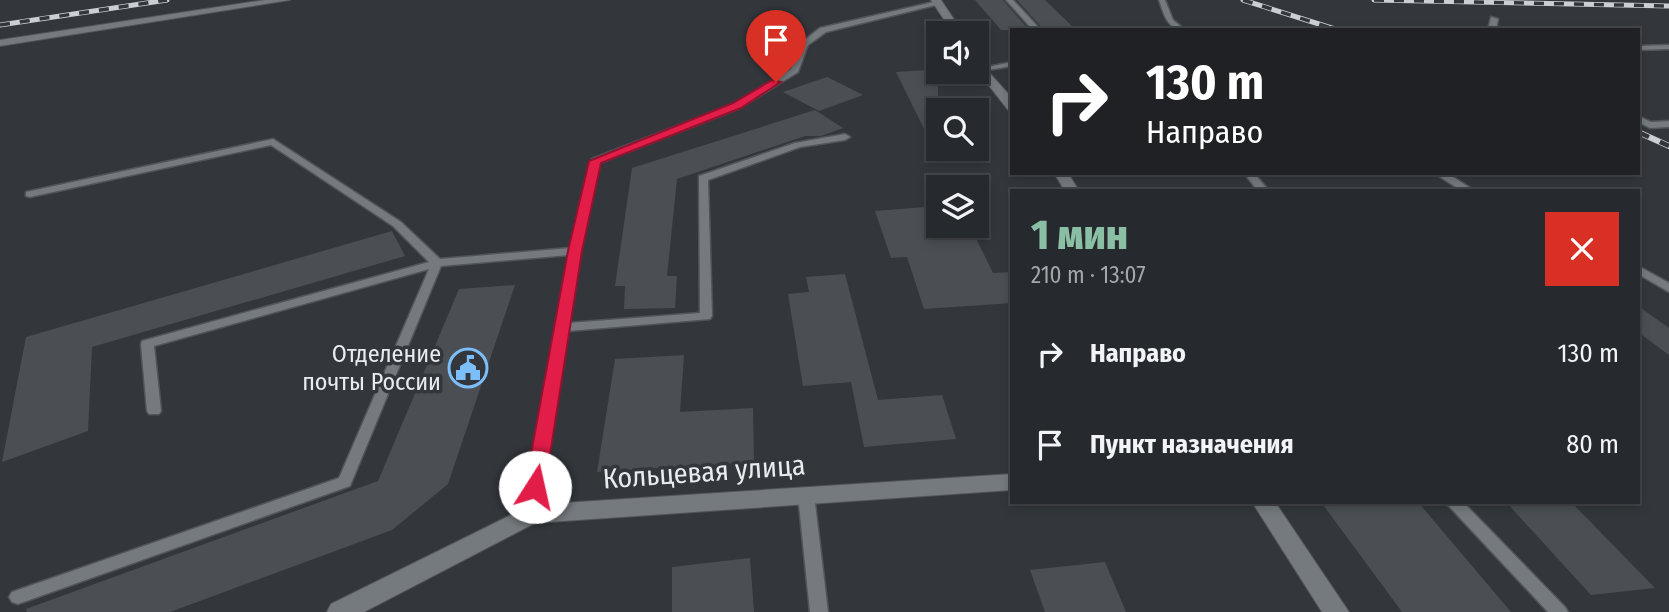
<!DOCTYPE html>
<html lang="ru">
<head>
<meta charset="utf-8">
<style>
  :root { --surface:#26292d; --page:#2e3135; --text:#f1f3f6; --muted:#a4a6aa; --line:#424549; --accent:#8abfa5 }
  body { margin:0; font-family:"Fira Sans Condensed",sans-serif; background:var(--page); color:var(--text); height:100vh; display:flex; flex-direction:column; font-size:26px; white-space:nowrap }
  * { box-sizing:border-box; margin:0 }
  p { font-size:23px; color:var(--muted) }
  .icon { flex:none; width:38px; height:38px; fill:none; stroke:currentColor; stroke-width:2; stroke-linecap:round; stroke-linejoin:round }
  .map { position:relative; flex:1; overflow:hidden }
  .drawer { position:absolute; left:1010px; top:189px; width:630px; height:315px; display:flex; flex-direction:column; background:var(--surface); border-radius:0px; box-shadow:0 4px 10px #0003,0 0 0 2px var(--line) }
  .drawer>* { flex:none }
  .banner { position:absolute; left:1010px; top:28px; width:630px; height:147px; border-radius:0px; box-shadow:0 4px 10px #0003,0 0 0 2px var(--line); background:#202124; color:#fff; overflow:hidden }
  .controls { position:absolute; left:926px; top:21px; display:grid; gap:14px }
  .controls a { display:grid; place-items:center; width:63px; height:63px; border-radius:0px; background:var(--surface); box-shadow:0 4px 10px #0003,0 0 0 2px var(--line); font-size:35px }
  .pin { position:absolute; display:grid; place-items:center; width:60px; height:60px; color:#fff; margin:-72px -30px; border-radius:50% 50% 50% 0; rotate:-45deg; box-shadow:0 0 7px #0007 }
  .pin .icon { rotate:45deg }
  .me { position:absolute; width:77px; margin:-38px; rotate:10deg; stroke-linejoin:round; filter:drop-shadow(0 0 5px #0008) }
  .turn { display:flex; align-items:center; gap:24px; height:147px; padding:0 21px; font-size:32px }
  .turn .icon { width:91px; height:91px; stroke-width:2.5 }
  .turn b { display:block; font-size:49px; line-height:60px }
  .round { display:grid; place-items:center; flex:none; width:74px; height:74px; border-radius:0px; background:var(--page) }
  .head { display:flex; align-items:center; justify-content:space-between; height:119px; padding:0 21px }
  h1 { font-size:42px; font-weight:800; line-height:52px; color:var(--accent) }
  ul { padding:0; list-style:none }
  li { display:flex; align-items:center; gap:21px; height:91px; padding:0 21px }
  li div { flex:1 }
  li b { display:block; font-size:26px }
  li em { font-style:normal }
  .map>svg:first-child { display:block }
  .building { fill:#4b4f54 }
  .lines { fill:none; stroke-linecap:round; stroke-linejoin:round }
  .lane-casing { stroke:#515458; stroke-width:3 }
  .street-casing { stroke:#515458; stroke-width:2 }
  .lane { fill:#757a7f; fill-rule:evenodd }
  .street { fill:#757a7f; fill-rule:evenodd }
  .rail-far1-casing { stroke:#cbced2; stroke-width:5 }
  .rail-casing { stroke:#cbced2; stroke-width:6 }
  .rail-far1 { stroke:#33373c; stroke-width:3.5; stroke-dasharray:10; stroke-linecap:butt }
  .rail { stroke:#33373c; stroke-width:4.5; stroke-dasharray:12; stroke-linecap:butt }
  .route { fill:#e11d48; stroke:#92132f; stroke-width:2 }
  .labels { text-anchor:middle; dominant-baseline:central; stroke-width:7; stroke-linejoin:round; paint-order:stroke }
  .poi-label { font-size:24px; fill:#e9ecef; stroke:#33373c; text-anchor:end }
  .near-street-label { font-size:28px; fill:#e9ecef; stroke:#33373c }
</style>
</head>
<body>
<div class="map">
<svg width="1669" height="612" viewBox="0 0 1669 612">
  <rect width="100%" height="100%" fill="#33373c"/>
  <g class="building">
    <path d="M975,0h28l26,30h-28z"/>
    <path d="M1017,0h28l31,30h-32z"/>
    <path d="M929,70l9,14v73l-42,-85z"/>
    <path d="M827,77l36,18 -44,16 -36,-19z"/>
    <path d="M815,110l28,18 -22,8h-16l-128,43 -10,97h10l-2,32 -51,1 1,-23h-10l17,-118z"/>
    <path d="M938,206v20h32l23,47 19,-1v31l-88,6 -17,-52 -16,1 -16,-47z"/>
    <path d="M392,231l13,25 -313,91 -4,84 -86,31 24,-125z"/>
    <path d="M845,274l33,126 64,-5 14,44 -92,8 -13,-65 -48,4 -15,-92 21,-2 -3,-15z"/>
    <path d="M515,285l-67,199 -56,46 -222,82h-143l-1,-3 352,-128 81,-192z"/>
    <path d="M1638,306l31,22v27l-31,-23z"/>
    <path d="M684,355l-4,57 73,-4 1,54 -157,10 18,-113z"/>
    <path d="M1321,502h97l93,110h-109z"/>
    <path d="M1506,502h65l84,86 -64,7z"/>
    <path d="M750,558l4,54h-82v-45z"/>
    <path d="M1105,562l21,50h-81l-15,-42z"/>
  </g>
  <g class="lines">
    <defs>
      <g id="lane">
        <path d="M1006,0h7l28,30h-8z"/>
        <path d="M1159,0h6l8,20 12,10c-18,0 -21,-16 -26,-30z"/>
        <path d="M938,1l3,2 -1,1 -114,28 -18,13 -10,27 -58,36 -141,55 -18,88 -12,72 131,-10 -1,-137 96,-33 50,-9 5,3 -5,3 -45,7 -92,33 4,136 -2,3 -142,12 -29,183 -2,4 -6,2 -6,-2 -2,-4 46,-259 -128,11 -91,220 -332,118 -6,-2 -3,-5 3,-5 327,-114 90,-209 -275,77 7,65 -2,3h-10l-2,-3 -6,-67 1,-3 287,-79 -36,-36 -122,-81 -241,52 -4,-1v-4l247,-53 128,83 39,37 130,-11 22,-89 142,-55 57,-35 11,-27 18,-14z"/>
        <path d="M1491,17l7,2 -2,11h-8z"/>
        <path d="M1669,45v4l-31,1v-4z"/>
        <path d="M1012,62v4l-30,5 -4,-2z"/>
        <path d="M1638,116l13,6 18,-1v6l-19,1 -12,-6z"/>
        <path d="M1244,173h10l15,18h-11z"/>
        <path d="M1434,173h13l28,18h-13z"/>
        <path d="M1638,266l31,17v9l-31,-18z"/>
        <path d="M806,489l6,2 2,4 14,117h-18l-12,-117 2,-4z"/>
        <path d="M1445,502h18l102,105 3,5h-20z"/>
      </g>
      <g id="street">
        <path d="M265,0h25l-290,46v-6z"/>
        <path d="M931,0h10l22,33h-10z"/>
        <path d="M976,58l36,40v13l-4,-1 -32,-41z"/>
        <path d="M1054,173h14l11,18h-14z"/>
        <path d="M1012,474v16l-477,33 -171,89h-37l4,-8 200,-99z"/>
        <path d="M1252,502h23l74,110h-27z"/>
      </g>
    </defs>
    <use href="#lane" class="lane-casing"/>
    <use href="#street" class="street-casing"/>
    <use href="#lane" class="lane"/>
    <use href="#street" class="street"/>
    <defs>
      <g id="rail-far1">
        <path d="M1243,0l95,30"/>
        <path d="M1374,0l295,6"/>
        <path d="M0,25l167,-25"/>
      </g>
      <path id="rail" d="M1638,132l31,14"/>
    </defs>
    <use href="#rail-far1" class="rail-far1-casing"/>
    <use href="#rail" class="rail-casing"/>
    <use href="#rail-far1" class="rail-far1"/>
    <use href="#rail" class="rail"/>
  </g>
  <path class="route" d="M772,80l9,2 -40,26 -140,55 -19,88 -37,236 -3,5h-14l-3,-5 43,-236 21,-90 144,-58z"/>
  <defs>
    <symbol id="civic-ring" viewBox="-11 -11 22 22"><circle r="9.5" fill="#33373c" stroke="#7cbef9" stroke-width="1.5"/><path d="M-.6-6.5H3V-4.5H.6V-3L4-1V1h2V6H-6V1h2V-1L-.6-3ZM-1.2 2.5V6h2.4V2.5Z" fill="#7cbef9"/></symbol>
  </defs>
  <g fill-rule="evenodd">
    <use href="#civic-ring" x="446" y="346" width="44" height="44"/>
  </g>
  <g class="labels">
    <g class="poi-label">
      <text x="441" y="354">Отделение<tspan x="441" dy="28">почты России</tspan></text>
    </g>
    <g class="near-street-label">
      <text transform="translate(704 472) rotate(-4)">Кольцевая улица</text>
    </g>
  </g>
</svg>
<div class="controls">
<a><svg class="icon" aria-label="sound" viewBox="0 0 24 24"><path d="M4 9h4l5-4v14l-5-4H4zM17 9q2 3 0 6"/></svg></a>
<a><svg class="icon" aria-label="search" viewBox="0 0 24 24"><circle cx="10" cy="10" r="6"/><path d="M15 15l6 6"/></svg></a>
<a><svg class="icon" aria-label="layers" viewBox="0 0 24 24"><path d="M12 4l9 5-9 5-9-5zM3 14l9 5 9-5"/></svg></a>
</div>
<div class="pin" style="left:776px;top:82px;background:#d93025"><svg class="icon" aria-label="arrive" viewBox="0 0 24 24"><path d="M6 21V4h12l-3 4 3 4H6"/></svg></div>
<svg class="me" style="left:535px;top:487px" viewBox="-20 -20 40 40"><circle r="19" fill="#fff"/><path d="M0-13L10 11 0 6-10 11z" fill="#e11d48"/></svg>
<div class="banner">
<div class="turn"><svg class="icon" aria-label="right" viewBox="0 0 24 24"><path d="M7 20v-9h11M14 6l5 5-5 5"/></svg><div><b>130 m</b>Направо</div></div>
</div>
<section class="drawer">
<div class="head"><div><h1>1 мин</h1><p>210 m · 13:07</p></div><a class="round" style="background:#d93025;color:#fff"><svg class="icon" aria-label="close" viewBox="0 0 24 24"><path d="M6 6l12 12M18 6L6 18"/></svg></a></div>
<ul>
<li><svg class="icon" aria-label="right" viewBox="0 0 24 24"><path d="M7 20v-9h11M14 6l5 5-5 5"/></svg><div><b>Направо</b></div><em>130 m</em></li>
<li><svg class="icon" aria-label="arrive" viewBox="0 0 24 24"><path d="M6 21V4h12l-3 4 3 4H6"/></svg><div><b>Пункт назначения</b></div><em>80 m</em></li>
</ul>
</section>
</div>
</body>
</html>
